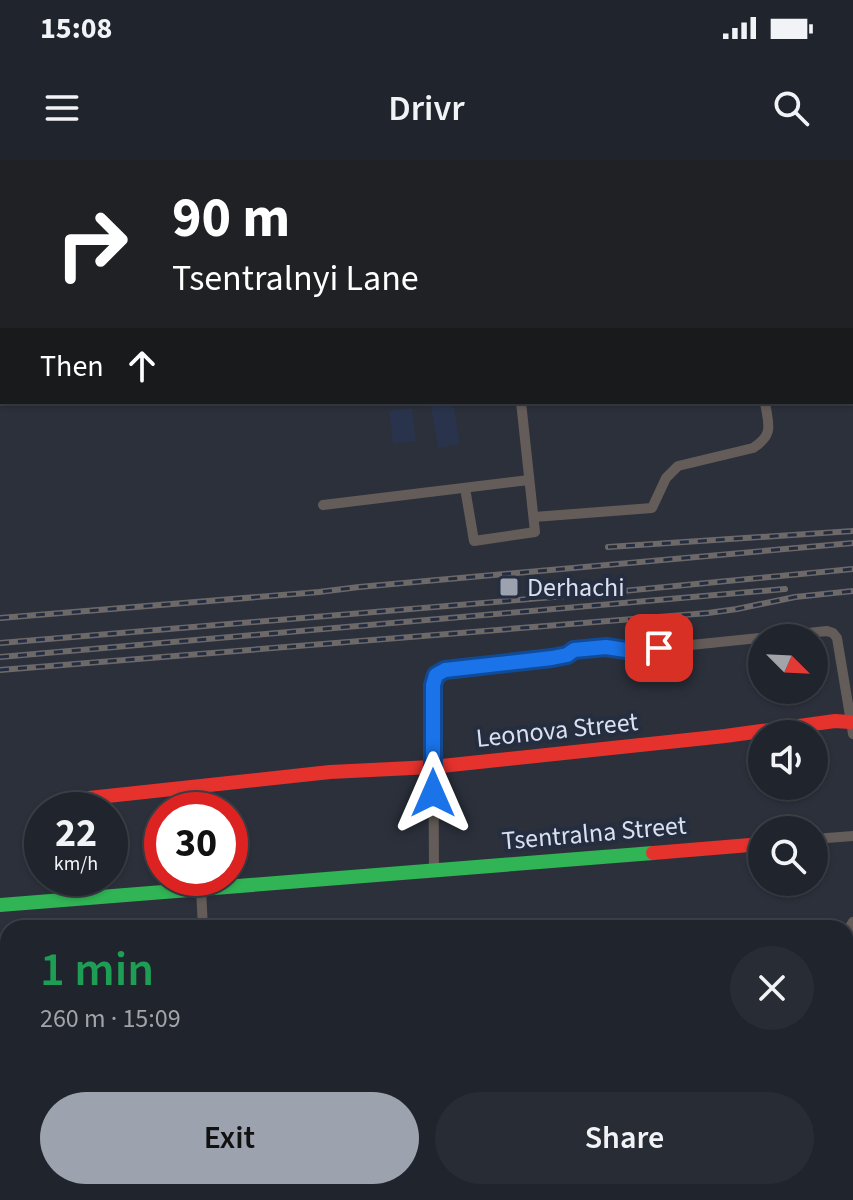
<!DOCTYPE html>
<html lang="en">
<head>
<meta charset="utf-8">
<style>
  :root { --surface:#20242c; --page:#282c34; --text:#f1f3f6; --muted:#a2a4a9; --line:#3d4148; --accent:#9da2af }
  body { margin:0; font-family:"Source Sans 3",sans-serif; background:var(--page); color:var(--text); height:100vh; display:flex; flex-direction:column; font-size:30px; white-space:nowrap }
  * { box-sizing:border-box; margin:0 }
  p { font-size:26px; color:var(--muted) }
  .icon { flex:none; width:44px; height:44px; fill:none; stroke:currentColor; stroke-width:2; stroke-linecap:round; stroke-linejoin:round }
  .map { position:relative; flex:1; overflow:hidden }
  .sheet { position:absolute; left:0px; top:760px; width:854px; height:280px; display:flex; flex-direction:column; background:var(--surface); border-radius:24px 24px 0 0; box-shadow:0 2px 6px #0004,0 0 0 2px var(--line) }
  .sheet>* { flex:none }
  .banner { position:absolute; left:0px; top:0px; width:854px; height:244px; box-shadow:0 2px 6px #0004,0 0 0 2px var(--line); background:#202124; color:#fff; overflow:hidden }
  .needle { width:52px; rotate:114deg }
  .tools { position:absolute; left:748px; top:464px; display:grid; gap:16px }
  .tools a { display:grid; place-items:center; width:80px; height:80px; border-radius:50%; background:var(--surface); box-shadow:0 2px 6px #0004,0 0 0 2px var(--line); font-size:40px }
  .speed { position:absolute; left:24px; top:632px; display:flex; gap:16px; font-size:40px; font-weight:700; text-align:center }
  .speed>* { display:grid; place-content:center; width:104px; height:104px; border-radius:50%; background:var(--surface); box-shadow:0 2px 6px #0004,0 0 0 2px var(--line); line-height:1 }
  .speed small { font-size:20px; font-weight:400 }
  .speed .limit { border:12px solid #d22; background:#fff; color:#111 }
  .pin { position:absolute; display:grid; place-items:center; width:68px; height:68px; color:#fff; margin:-34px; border-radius:16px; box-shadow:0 4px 12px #0006 }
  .me { position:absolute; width:88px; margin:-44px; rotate:0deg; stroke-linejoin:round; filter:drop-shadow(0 0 6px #0008) }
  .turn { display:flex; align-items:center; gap:28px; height:168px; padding:0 40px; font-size:36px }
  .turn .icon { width:104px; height:104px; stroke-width:2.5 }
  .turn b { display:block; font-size:56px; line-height:68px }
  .then { display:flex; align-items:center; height:76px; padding:0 40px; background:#0003; gap:16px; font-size:30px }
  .round { display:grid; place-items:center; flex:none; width:84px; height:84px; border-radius:42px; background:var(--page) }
  .headline { display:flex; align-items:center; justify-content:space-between; height:136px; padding:0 40px }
  h1 { font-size:48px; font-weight:600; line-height:60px; color:#1e9e55 }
  .cta { display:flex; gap:16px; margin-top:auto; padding:16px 40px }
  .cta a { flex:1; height:92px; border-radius:48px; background:var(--accent); color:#111; font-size:32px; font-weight:600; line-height:92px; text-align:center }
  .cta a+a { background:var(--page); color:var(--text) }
  .status { display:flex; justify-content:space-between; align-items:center; height:56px; padding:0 40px; background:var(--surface); direction:ltr }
  .status svg { height:22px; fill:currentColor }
  header { display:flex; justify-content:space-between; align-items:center; height:104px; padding:0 40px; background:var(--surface); font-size:36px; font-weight:600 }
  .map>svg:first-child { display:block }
  .built { fill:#29334b }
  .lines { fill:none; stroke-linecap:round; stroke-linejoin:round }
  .stream { stroke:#4b778b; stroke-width:3 }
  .street { stroke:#645c58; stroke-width:10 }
  .fast { stroke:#30b455; stroke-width:14 }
  .jam { stroke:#e5322d; stroke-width:14 }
  .rail-casing { stroke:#6e6969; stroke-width:6 }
  .rail { stroke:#252d41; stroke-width:3; stroke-dasharray:9; stroke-linecap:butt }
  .route-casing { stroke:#114b97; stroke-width:20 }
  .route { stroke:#1a73e8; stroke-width:14 }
  .poi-dot { fill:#9da2af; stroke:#252d41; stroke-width:3 }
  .labels { text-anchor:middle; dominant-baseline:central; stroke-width:8; stroke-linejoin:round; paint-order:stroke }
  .poi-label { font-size:26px; fill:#dae0ed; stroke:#252d41; text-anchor:start }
  .street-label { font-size:26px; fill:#dae0ed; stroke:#252d41 }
</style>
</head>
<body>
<div class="status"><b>15:08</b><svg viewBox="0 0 49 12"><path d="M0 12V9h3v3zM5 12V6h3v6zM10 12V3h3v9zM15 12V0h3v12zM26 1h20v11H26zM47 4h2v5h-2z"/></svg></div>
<header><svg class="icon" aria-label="menu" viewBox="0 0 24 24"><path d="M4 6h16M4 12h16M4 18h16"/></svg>Drivr<svg class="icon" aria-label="search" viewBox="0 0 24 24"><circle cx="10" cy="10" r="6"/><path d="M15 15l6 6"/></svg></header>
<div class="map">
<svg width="853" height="1040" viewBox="0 0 853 1040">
  <rect width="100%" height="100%" fill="#2b303b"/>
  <g class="built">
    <path d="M430,242h23l7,42 -22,4z"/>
    <path d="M412,248l4,33 -23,3 -4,-33z"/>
  </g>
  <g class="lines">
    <g class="stream">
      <path d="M702,0v2"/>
      <path d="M812,2l7,-2"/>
    </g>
    <g class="street">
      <path d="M4,0l1,2"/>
      <path d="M242,0v2"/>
      <path d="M709,0v2"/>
      <path d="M465,328l9,53 61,-9 -14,-130"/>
      <path d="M323,345l206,-25"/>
      <path d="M534,357l118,-9 14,-30 12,-12 75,-18c22,-14 15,-24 12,-46"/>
      <path d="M814,679l39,-3"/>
      <path d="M434,710l-1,-185 3,-10 9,-5 107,-12c8,-2 17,-7 25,-9 18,-4 37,-1 55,2l195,-20 6,2 4,5 16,96"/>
      <path d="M95,718l1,19"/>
      <path d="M201,729l2,39"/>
      <path d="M846,773l7,-11"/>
      <path d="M0,881h8"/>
      <path d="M846,943l7,3"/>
      <path d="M0,1016h8"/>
      <path d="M218,1032l1,8"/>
      <path d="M609,1032l3,8"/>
      <path d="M458,1040l25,-8"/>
      <path d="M677,1040l5,-8"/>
    </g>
    <g class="fast">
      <path d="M476,0v2"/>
      <path d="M852,3h1"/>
      <path d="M0,745l653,-52"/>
    </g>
    <g class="jam">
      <path d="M289,0l1,2"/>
      <path d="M0,236l2,-1"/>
      <path d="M90,650l-1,-12 241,-26 102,-5 293,-31 110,-15 15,1"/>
      <path d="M653,693l109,-9"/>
    </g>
    <defs>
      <g id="rail">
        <path d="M608,387l245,-16"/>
        <path d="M0,458l319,-26 40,-5 494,-44"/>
        <path d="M0,483l602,-50 251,-24"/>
        <path d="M0,497l785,-68"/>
        <path d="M0,510l708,-57 29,-4 58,-12 58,-6"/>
      </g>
    </defs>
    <use href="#rail" class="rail-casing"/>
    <use href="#rail" class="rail"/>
  </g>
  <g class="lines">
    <defs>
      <path id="route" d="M433,633v-108l3,-10 9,-5 107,-12 15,-3 7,-5 32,-3 26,4 27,-3"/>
    </defs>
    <use href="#route" class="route-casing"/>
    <use href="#route" class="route"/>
  </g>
  <rect class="poi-dot" x="499" y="417" width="20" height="20" rx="4"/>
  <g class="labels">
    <g class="poi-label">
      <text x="527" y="427">Derhachi</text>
    </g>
    <g class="street-label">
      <text transform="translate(557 570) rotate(-6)">Leonova Street</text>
      <text transform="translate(594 673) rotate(-5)">Tsentralna Street</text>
    </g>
  </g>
</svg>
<div class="tools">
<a><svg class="needle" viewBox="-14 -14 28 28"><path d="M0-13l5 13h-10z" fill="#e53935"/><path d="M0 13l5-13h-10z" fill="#a2a4a9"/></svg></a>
<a><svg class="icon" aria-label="sound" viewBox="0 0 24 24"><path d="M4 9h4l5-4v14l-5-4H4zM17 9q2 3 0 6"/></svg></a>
<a><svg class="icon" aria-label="search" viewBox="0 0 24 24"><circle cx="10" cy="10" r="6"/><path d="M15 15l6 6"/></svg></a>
</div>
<div class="speed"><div>22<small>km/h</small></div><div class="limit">30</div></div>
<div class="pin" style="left:659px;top:488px;background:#d93025"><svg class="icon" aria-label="arrive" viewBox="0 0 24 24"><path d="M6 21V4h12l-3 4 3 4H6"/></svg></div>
<svg class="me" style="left:433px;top:633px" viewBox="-20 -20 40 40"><path d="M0-17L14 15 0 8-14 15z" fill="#1a73e8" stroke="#fff" stroke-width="4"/></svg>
<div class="banner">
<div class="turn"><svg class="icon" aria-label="right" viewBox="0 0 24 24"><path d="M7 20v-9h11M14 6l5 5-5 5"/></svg><div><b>90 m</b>Tsentralnyi Lane</div></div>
<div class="then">Then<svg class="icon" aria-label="ahead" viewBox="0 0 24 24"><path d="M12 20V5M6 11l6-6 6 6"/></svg></div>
</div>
<section class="sheet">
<div class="headline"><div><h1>1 min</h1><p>260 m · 15:09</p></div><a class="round"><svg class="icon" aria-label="close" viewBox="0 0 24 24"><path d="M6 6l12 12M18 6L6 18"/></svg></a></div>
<div class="cta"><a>Exit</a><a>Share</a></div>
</section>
</div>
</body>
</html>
